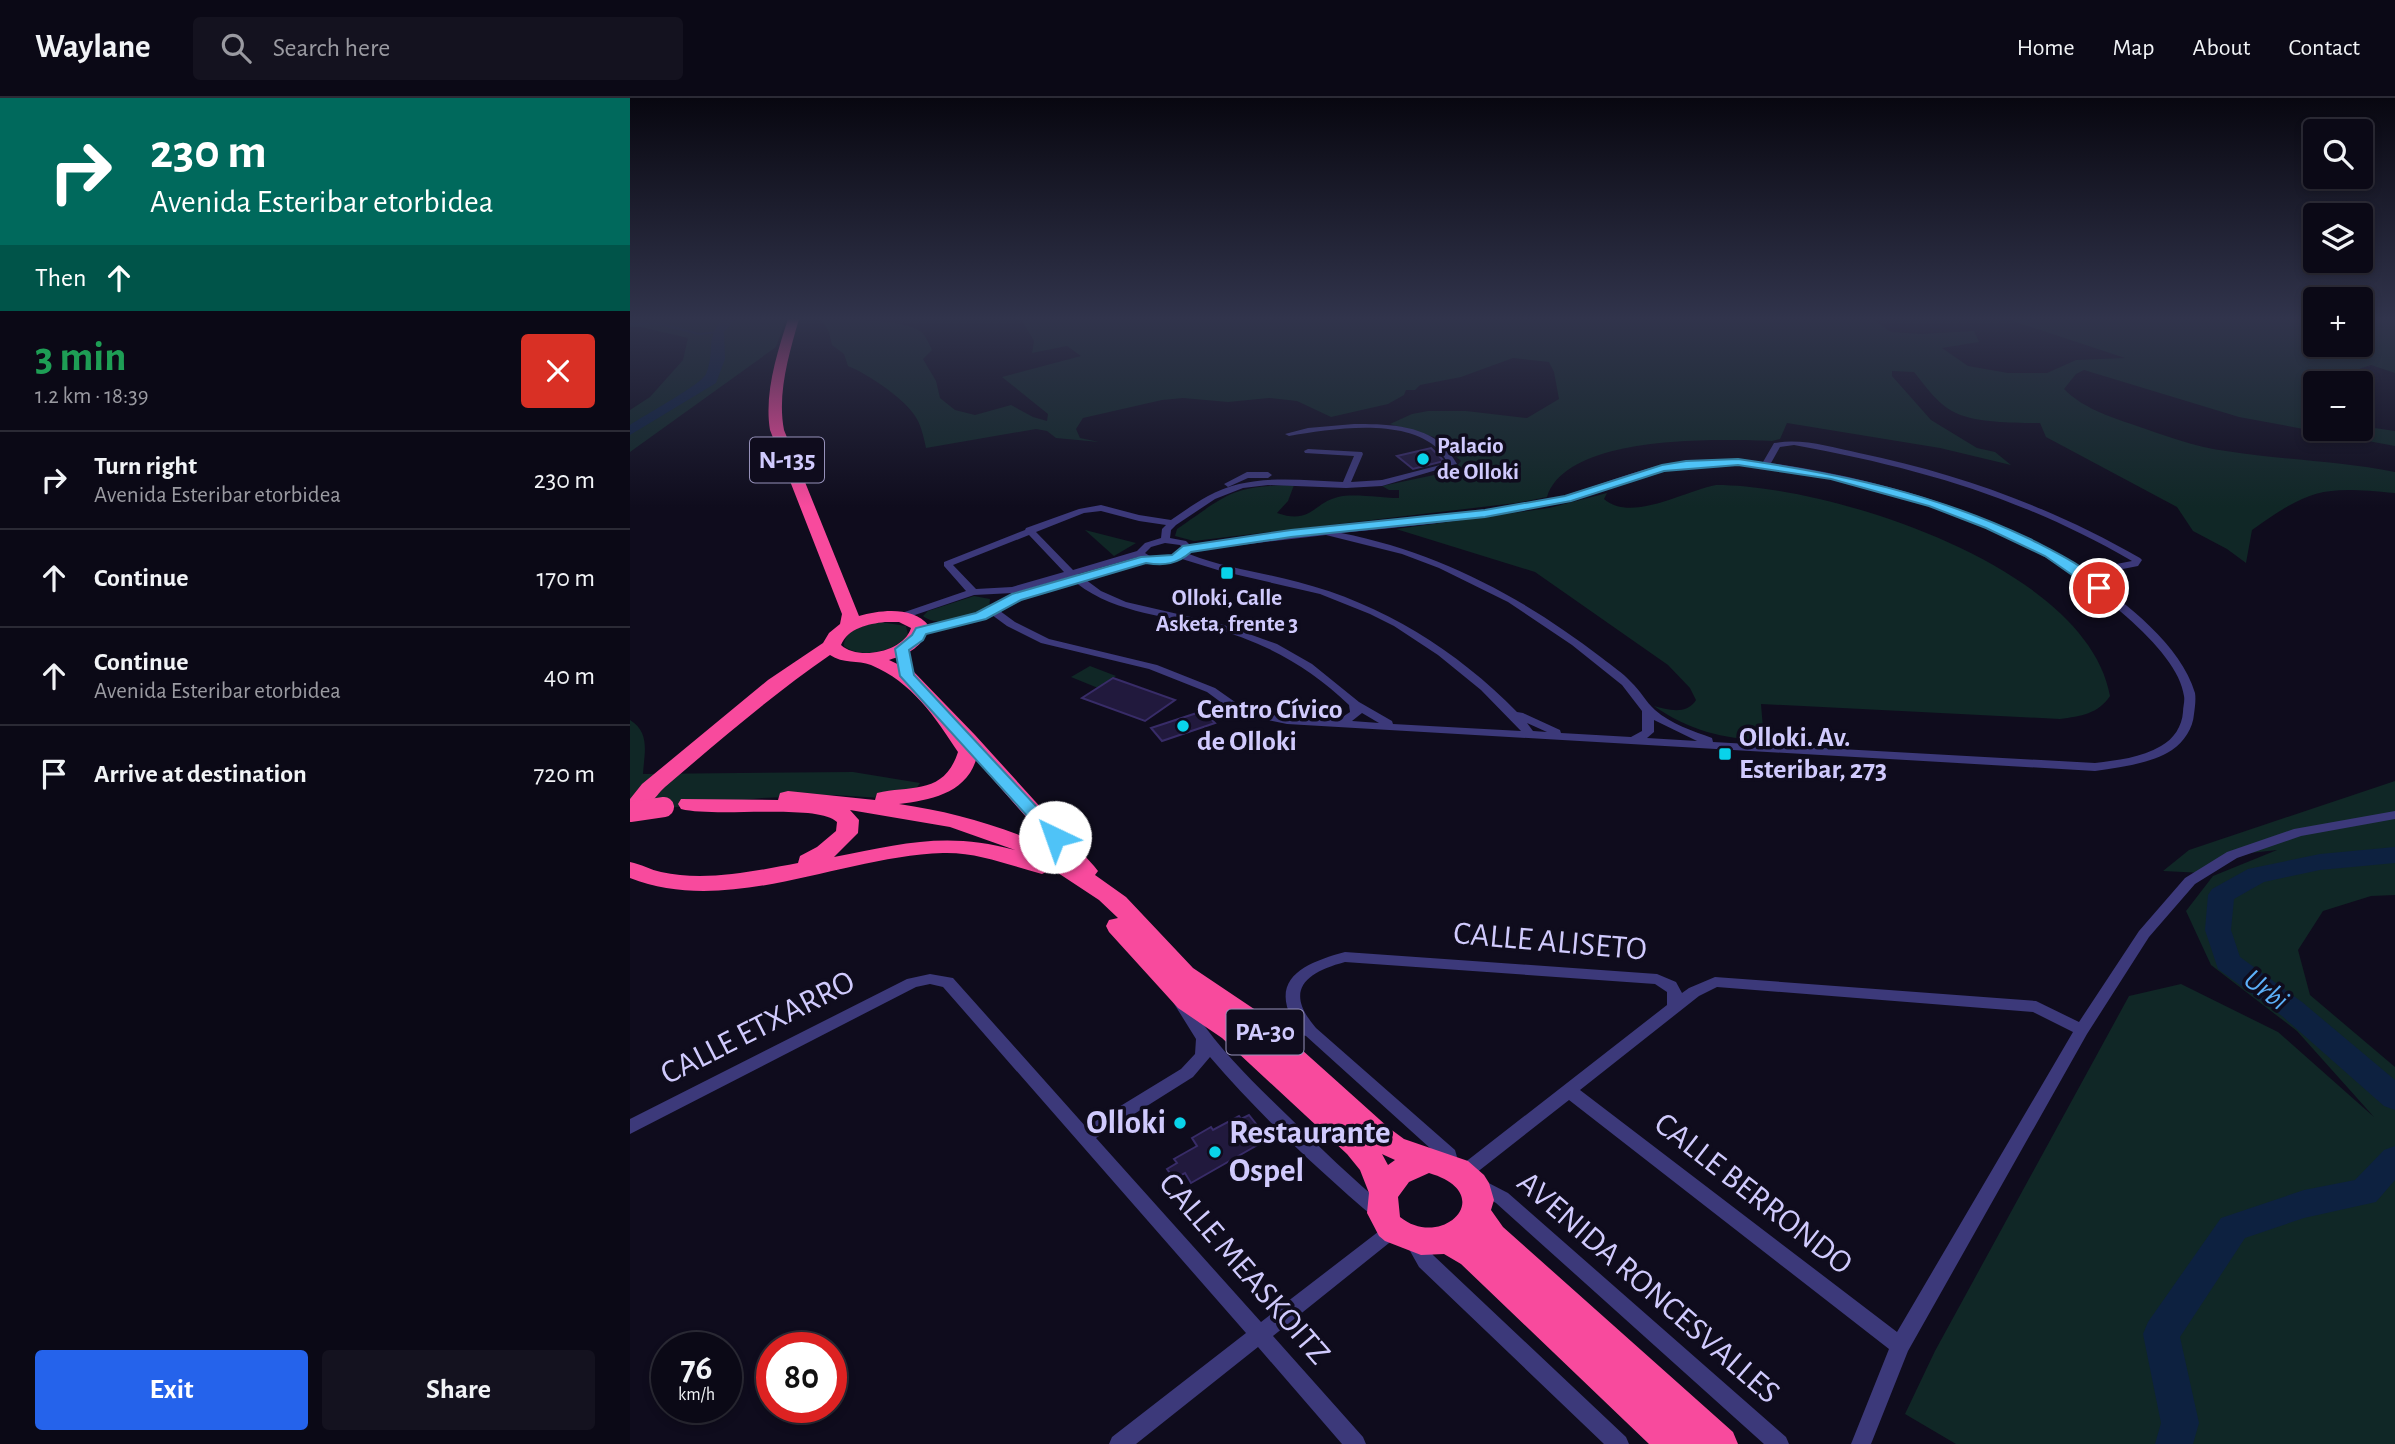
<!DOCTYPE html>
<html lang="en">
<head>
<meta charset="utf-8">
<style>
  :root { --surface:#0b0916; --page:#14121f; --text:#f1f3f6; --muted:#9a9aa1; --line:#2b2a35; --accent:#2563eb }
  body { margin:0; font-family:"Alegreya Sans",sans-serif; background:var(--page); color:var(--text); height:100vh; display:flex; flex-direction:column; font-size:26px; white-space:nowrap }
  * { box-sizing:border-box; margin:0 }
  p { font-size:23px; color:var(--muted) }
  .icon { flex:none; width:38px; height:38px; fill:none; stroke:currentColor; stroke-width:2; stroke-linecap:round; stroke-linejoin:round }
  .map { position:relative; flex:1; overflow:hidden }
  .side { display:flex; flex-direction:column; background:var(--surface); width:630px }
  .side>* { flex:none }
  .top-card { background:#00695c; color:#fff; overflow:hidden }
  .fabs { position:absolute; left:1673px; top:21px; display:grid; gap:14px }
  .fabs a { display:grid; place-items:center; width:70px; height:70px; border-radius:7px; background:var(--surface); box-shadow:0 4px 10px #0003,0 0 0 2px var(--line); font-size:35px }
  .speed { position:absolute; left:21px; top:1234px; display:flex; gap:14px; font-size:35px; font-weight:700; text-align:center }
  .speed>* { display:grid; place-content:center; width:91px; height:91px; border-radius:50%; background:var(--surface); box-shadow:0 4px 10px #0003,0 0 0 2px var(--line); line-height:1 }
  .speed small { font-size:18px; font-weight:400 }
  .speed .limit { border:10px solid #d22; background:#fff; color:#111 }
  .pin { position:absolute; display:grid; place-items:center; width:60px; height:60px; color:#fff; margin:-30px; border:4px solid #fff; border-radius:50%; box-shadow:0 2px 7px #0007 }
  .me { position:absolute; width:77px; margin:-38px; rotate:318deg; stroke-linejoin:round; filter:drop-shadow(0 0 5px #0008) }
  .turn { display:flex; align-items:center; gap:24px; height:147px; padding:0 35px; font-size:32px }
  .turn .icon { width:91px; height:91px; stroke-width:2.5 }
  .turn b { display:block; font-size:49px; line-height:60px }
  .then { display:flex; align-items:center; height:66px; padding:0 35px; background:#0003; gap:14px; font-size:26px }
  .round { display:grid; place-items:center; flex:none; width:74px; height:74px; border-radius:7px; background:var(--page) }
  .head { display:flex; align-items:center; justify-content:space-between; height:119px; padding:0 35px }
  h1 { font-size:42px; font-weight:700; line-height:52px; color:#1e9e55 }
  .cta { display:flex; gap:14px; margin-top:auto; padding:14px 35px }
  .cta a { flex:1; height:80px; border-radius:7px; background:var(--accent); color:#fff; font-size:28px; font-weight:700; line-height:80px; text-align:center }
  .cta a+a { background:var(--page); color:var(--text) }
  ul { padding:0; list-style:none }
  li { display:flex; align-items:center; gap:21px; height:98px; padding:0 35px; border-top:2px solid var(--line) }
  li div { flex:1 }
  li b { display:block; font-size:26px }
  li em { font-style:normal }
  header { display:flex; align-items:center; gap:42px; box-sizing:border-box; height:98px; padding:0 35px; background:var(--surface); border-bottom:2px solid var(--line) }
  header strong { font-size:33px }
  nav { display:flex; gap:38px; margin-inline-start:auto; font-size:24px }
  .search { width:490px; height:63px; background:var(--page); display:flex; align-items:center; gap:18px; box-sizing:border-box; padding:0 24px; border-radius:7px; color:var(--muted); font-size:26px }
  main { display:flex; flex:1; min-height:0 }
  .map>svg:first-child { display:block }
  .green { fill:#102726 }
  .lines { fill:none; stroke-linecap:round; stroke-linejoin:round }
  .stream { stroke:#0d2140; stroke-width:2 }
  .river { fill:#0d2140; fill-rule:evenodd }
  .building { fill:#21193d; stroke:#382c68; stroke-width:2 }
  .street { fill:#3c397a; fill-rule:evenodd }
  .highway { fill:#f84a9d; fill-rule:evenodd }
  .highway-bridge { stroke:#f84a9d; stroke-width:20 }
  .route { fill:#4fc3f7; stroke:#337fa1; stroke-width:2 }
  .poi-dot { fill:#09d3ea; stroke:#0f0c1d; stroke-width:2.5 }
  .labels { text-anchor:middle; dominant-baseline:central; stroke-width:7; stroke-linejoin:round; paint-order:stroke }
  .far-poi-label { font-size:23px; font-weight:bold; fill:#d0cafd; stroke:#0f0c1d; text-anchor:start }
  .shield { fill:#0f0c1d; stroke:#9691ba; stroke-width:2 }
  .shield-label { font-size:26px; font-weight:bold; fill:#d0cafd }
  .poi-label { font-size:28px; font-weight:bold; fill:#d0cafd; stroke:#0f0c1d; text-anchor:start }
  .water-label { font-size:30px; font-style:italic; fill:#5cb0f9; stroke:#0f0c1d }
  .near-street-label { font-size:33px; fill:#d0cafd; stroke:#0f0c1d }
  .near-poi-label { font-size:33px; font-weight:bold; fill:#d0cafd; stroke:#0f0c1d; text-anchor:end }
</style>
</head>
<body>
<header>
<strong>Waylane</strong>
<div class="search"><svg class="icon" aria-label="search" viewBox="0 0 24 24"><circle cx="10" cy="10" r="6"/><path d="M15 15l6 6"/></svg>Search here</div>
<nav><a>Home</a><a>Map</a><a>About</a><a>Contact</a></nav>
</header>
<main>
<section class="side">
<div class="top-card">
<div class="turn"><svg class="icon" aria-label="right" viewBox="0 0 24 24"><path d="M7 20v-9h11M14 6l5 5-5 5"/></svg><div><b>230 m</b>Avenida Esteribar etorbidea</div></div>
<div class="then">Then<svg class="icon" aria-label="ahead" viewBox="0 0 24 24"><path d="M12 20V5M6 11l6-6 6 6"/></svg></div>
</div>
<div class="head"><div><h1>3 min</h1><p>1.2 km · 18:39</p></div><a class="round" style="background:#d93025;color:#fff"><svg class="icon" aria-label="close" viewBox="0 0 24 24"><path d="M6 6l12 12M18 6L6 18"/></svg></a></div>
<ul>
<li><svg class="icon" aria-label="right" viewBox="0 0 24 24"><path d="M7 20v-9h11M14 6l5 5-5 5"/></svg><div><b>Turn right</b><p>Avenida Esteribar etorbidea</p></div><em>230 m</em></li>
<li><svg class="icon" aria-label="ahead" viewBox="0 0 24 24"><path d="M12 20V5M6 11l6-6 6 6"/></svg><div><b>Continue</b></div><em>170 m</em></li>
<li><svg class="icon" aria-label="ahead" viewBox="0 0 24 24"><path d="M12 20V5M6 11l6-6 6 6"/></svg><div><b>Continue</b><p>Avenida Esteribar etorbidea</p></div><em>40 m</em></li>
<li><svg class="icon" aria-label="arrive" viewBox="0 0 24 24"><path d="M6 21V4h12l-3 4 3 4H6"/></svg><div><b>Arrive at destination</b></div><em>720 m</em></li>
</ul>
<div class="cta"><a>Exit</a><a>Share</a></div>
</section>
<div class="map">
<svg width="1765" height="1346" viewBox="0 0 1765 1346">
  <rect width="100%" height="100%" fill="#0f0c1d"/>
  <g class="green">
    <path d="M0,221h156l-10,28 -146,105v-42l20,-13 33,-37 5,-22 -47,-11h-11z"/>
    <path d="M191,221c22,0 81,0 99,12 6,4 9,13 12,19l-9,9 13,22 4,17 15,12 20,5 36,-10 22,12 14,4 1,-7 -46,-37 79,-21 -14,-10 -35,7 2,-12 -13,-22h851l19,13 30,2 53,-3 5,11 -37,6 26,18 40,7h39l29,-13 49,-2 -118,-39h308v26h46v-26h34v54l-24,-8 -15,5 3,13 -54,-3 10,16v33h46v-3l34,5v15l-156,-29 -155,-47 -8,4 -12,15c19,19 44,27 70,36 29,10 61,22 92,26 56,9 114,10 169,21v21c-72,-7 -84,-5 -143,37l-6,33 -19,-14 -34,-18 -16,-24 -131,-70 -6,-14c-24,0 -60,0 -82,-9 -19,-8 -32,-27 -44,-42l-22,-1v5l39,44 46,28 18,4 16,13 -71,-17 -153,-25 -7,16 -8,2c-55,-2 -205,-7 -225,56l-31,6 -322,38 -19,-5 2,-7c50,-34 53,-43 117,-44l-6,16 -11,12c34,12 36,-10 61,-16 15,-4 45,1 61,1v-8h-10l-7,-4 71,-15 8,-10 -27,-24 -44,-13 22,-10 16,-3h38l61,7 32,-19 -5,-27 -5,-10 -36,-4 -52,19 -41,8 -5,5h-9l-2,5 -16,9 -57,13 -34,-16 -28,-3 -41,4 -45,-4 -21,2 -79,18 -7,11 4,9 19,4 -43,-4 -9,-7 -11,-2 -110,19c-2,-9 -4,-19 -8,-27 -9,-20 -50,-47 -70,-55l-4,-12 -12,-9 -3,-13z"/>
    <path d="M1086,387c114,0 371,81 394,211 -12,18 -29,20 -50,23l-299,-15 3,36c-41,-1 -76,-10 -110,-34 14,4 33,9 42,-6l-6,-12 -22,-23 -133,-93 -139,-43 153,-21 58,-15 -3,6c27,24 80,-8 112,-14z"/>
    <path d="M455,432l51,13 -22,13z"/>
    <path d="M344,498l16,3 -1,9 -6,4c-18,4 -44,17 -60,4l5,-5z"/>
    <path d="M250,524l26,4 2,9c-13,16 -46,25 -64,11 0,-17 22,-21 36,-24z"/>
    <path d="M460,568l26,10 -18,12 -27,-11z"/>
    <path d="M0,622c21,13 14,34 13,54l210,-2 67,11 -9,13 -29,2 -48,-3 -72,3 -132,14z"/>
    <path d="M1765,683v114l-24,1 -48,15 -25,39 12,45 85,72v377h-439l-51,-30 30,-63 194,-355 52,-12 97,48 96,85 -77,-86 -86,-66 -25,-54 27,-35 64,-26 -45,5 -29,18 -40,-2 26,-21z"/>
  </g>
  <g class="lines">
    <path class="stream" d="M0,226l26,-1 43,11 19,-2"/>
    <g class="river">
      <path d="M93,221h12l-11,13 1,27 -9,24 -86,52v-10c13,-9 72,-41 76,-51 10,-24 -2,-34 17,-55z"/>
      <path d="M1765,749v16l-75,7 -56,12 -30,17 -3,31 9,27 62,45 93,78v30l-11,-4 -102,-90 -64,-47 -13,-39 3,-35 4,-6 36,-20 72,-15z"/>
      <path d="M1765,1048v34l-19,22 -72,16 -59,20 -65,99 19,86 -6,21h-38l6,-21 -18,-89 5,-12 73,-104 83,-28 51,-10 29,-30z"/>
    </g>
  </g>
  <g class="building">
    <path d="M801,350l13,13 -31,8 -16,-13z"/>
    <path d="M483,580l62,22 -30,21 -63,-23z"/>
    <path d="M573,613l12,12 -53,18 -11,-13z"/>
    <path d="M619,1017l19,24 -77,44 -6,-10 -11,6 -7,-10 10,-6 -3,-4 23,-13 -5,-8 19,-11 2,3 26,-14 2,3z"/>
  </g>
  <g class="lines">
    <g class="street">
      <path d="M724,326c29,0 67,0 90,22 5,5 9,12 13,18l-75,22 -36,2 -78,-3 -25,3 -28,11 -39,26 -5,5 -1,8 16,3 4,4c115,-16 231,-22 344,-42 44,-8 85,-28 128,-38 34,-7 68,-6 101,-3l11,-19c28,-5 57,4 85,10 101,21 192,54 281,105l2,2 -4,6 -51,10c39,27 94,69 108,117 1,6 0,14 -1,21 -1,14 -10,28 -22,36 -22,14 -51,17 -77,21l-808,-47 -50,-10 -30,-22 -58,-23 -108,-26 -34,-17 -15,-11 -72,19 -5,-3 1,-2 61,-15 48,-22 5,3 -1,2 -29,14 15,11 34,17 108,26 58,23 30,21 42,9 51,2 12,-8 -1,-7c-39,-38 -86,-64 -140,-78 -49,-13 -100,-14 -140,-50l-56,16 -39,2 -74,25 -5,-3 1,-2 70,-24 -22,-25v-4l81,-32 1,-2 53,-19 22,-4 38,10 32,5c12,-8 24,-17 37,-24 41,-23 90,-16 135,-14l11,-26 -49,-3 -1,-2 4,-2 54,3 1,2 -12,28 31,-2 66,-17c-3,-4 -6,-10 -10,-14 -34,-32 -107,-20 -149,-13l-4,-2 23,-6zM1164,347c125,23 227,52 338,116l-52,10c-90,-62 -202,-92 -309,-108l9,-16zM1076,367c102,-2 214,30 306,74 47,22 166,103 172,157 1,5 -1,11 -1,16 -1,14 -9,27 -22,34 -20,12 -44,14 -66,17l-382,-21 -1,-4c-19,-7 -41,-14 -57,-28 -9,-8 -15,-20 -24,-28 -8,-9 -19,-16 -29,-24 -78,-60 -163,-106 -261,-125 69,-7 140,-13 208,-28 53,-12 102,-36 157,-40zM471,413l38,10 27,4 -4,4 -1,9 -16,5 -8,8 -64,19 -37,-38 48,-19zM399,437l35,37 -52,15 -36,2 -23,-24zM696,437l76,19 37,14 69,34 64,43 50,40 20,26v20l-11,6 -70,-4 -1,-3 -37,-17 -6,-1c-61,-62 -134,-108 -219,-130 -36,-10 -74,-14 -109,-28l1,-3zM535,445l15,2 4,5c-13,7 -25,13 -39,3l6,-6zM508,459l9,5 9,2 13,-1 13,-4 39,12 99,23 50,20 24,12 44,29 43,35 40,41 -128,-7 -1,-3 -33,-19 -47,-38 -35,-20 -56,-20 -95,-22 -25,-11 -23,-17zM732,615l17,10 -27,-2zM1024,622l43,21 -50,-3 7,-6zM897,625l20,9 -14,-1z"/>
      <path d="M617,374h21l4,3 -4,3h-20l-20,9 -4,-3z"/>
      <path d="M1765,713v8l-94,17 -64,22 -42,26 -46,53 -62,97 -179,317 -37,93h-20l38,-95 -320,-249 -98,77 -6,2 -6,-2 -3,-5 3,-5 208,-162v-13l-12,-8 -310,-22c-41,11 -61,29 -29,66l139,122 4,14 -3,5 -6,2 -6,-2 -3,-11 -135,-122 -59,-16 -3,-4 3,-4 5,-2 41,11c-24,-44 15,-59 52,-69l312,22 19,8 6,11 7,-5 26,-11 321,24 43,21 60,-91 46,-53 42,-26 67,-23zM1087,889l316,25 40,20 -176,300 -317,-242 119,-94z"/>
      <path d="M300,876l23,4 133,149 95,-58 14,-15 1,-15 -23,-37 3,-4 5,-2 5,2c27,46 64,81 102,118 32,32 65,63 99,92l3,5 -3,5 -6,3 -6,-3c-57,-48 -117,-105 -165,-161l-17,20 -97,61 165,184 126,-97 6,-3 6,3 3,5 -3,5 -126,101 90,101 3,7h-24l-84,-97 -122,97h-27l3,-7 134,-104 -303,-346 -13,-3 -14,3 -286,147v-15l277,-140z"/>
      <path d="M847,1079l31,16 278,244 3,7h-25l-268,-241 -25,-14 -3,-5 3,-5z"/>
      <path d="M784,1136l6,2 13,19 193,182 3,7h-25l-185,-177 -14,-25 3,-6z"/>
    </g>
    <path class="highway" d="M158,221h11c-10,35 -22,75 -15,111l75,186c22,-6 54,-10 70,10 -5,21 -21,28 -40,34l25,12 61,63 119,131 4,5 -3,4 31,22 67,71 70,47 126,113 15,11 64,22 16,14 5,8 5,17 -3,10 12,17 230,205 5,12h-89l-188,-180 -17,-10 -23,1 -36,-14 -6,-5 -12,-23 2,-20 -9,-23 -13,-16 -125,-116 -44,-30 -69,-76 -3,-6 3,-6 9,-2 -19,-18 -47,-31 -10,5c-34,-9 -64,-22 -99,-21 -101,3 -214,64 -313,25v-16c11,2 21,8 31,10 44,10 94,-1 137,-9l2,-7 17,-9 19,-16 1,-9c-20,-19 -120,-4 -156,-13l-3,-5 3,-5 97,1 2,-7 8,-2 87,9 2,-7c35,-8 67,2 81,-41 -23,-35 -46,-70 -87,-87 -13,-5 -28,-1 -41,-10 -58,40 -111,86 -165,132 -11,10 -20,28 -35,32v-20l12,-15 126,-104 55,-37 6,-10 11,-9 2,-10 -72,-184c-6,-36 7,-77 18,-111zM255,524h14l12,6c-7,24 -53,33 -70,17 7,-17 27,-21 44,-23zM346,662l81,92c-49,-25 -104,-40 -158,-48 31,-4 66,-10 77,-44zM220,712l100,17 65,23c-68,-19 -115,-6 -181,7l24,-24 1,-13zM752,1056l2,1 11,5 -7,5zM799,1075c71,21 13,78 -29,44l-2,-20 11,-15z"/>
    <path class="highway-bridge" d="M0,714l34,-5"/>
  </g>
  <linearGradient id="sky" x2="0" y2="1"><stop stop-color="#080710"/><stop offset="0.54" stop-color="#31344c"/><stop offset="1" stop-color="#31344c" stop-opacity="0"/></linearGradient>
  <rect width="1765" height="409" fill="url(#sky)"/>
  <path class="route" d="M1108,361c104,15 195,34 292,80 25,13 57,28 76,49l-2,3h-9l-50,-35 -59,-28 -57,-22 -98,-27 -93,-14 -74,6 -93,30 -86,16 -194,20 -100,15c-14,12 -26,14 -45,11l-125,37 -35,19 -60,15 -3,6 -14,10 5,25 147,158 2,4 -8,5 -6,-2 -149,-164 -5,-27 17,-14 4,-7 60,-15 36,-19 129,-37 31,-2 11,-9 108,-16 194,-20 80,-14 97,-31 24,-4z"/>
  <g class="poi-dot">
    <circle cx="793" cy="361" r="7"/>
    <rect x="590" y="468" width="14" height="14" rx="3.5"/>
    <circle cx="553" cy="628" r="7"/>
    <rect x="1088" y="649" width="14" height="14" rx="3.5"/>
    <circle cx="550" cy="1025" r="7"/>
    <circle cx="585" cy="1054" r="7"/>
  </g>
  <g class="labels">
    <g class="far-poi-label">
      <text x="807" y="348">Palacio<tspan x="807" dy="26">de Olloki</tspan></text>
      <text x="597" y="500" text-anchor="middle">Olloki, Calle<tspan x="597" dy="26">Asketa, frente 3</tspan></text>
    </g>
    <g class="shield">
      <rect x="120" y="339.5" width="74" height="45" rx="5"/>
      <rect x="596.5" y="911.5" width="77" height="45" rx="5"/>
    </g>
    <g class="shield-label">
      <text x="157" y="362">N-135</text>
      <text x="635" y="934">PA-30</text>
    </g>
    <g class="poi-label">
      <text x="567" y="612">Centro Cívico<tspan x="567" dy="32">de Olloki</tspan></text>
      <text x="1109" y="640">Olloki. Av.<tspan x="1109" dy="32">Esteribar, 273</tspan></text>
    </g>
    <g class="water-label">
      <text transform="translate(1636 892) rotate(37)">Urbi</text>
    </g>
    <g class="near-street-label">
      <text transform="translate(920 844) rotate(5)">CALLE ALISETO</text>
      <text transform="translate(128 930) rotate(-27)">CALLE ETXARRO</text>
      <text transform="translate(1123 1096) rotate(38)">CALLE BERRONDO</text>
      <text transform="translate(614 1171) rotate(49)">CALLE MEASKOITZ</text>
      <text transform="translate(1018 1190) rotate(41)">AVENIDA RONCESVALLES</text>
    </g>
    <g class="near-poi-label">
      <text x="536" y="1025">Olloki</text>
      <text x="599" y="1035" text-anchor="start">Restaurante<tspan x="599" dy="38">Ospel</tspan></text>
    </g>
  </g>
</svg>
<div class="fabs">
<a><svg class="icon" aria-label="search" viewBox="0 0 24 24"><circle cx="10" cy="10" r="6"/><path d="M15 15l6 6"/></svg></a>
<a><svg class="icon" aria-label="layers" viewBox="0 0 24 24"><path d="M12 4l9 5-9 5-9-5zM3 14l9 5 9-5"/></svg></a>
<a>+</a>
<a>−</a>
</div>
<div class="speed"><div>76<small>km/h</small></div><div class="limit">80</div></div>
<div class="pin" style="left:1469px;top:490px;background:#d93025"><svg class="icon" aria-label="arrive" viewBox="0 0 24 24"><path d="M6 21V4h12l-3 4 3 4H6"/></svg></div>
<svg class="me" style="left:425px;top:739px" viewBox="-20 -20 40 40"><circle r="19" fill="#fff"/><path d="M0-13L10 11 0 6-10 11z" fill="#4fc3f7"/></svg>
</div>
</main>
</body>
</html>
